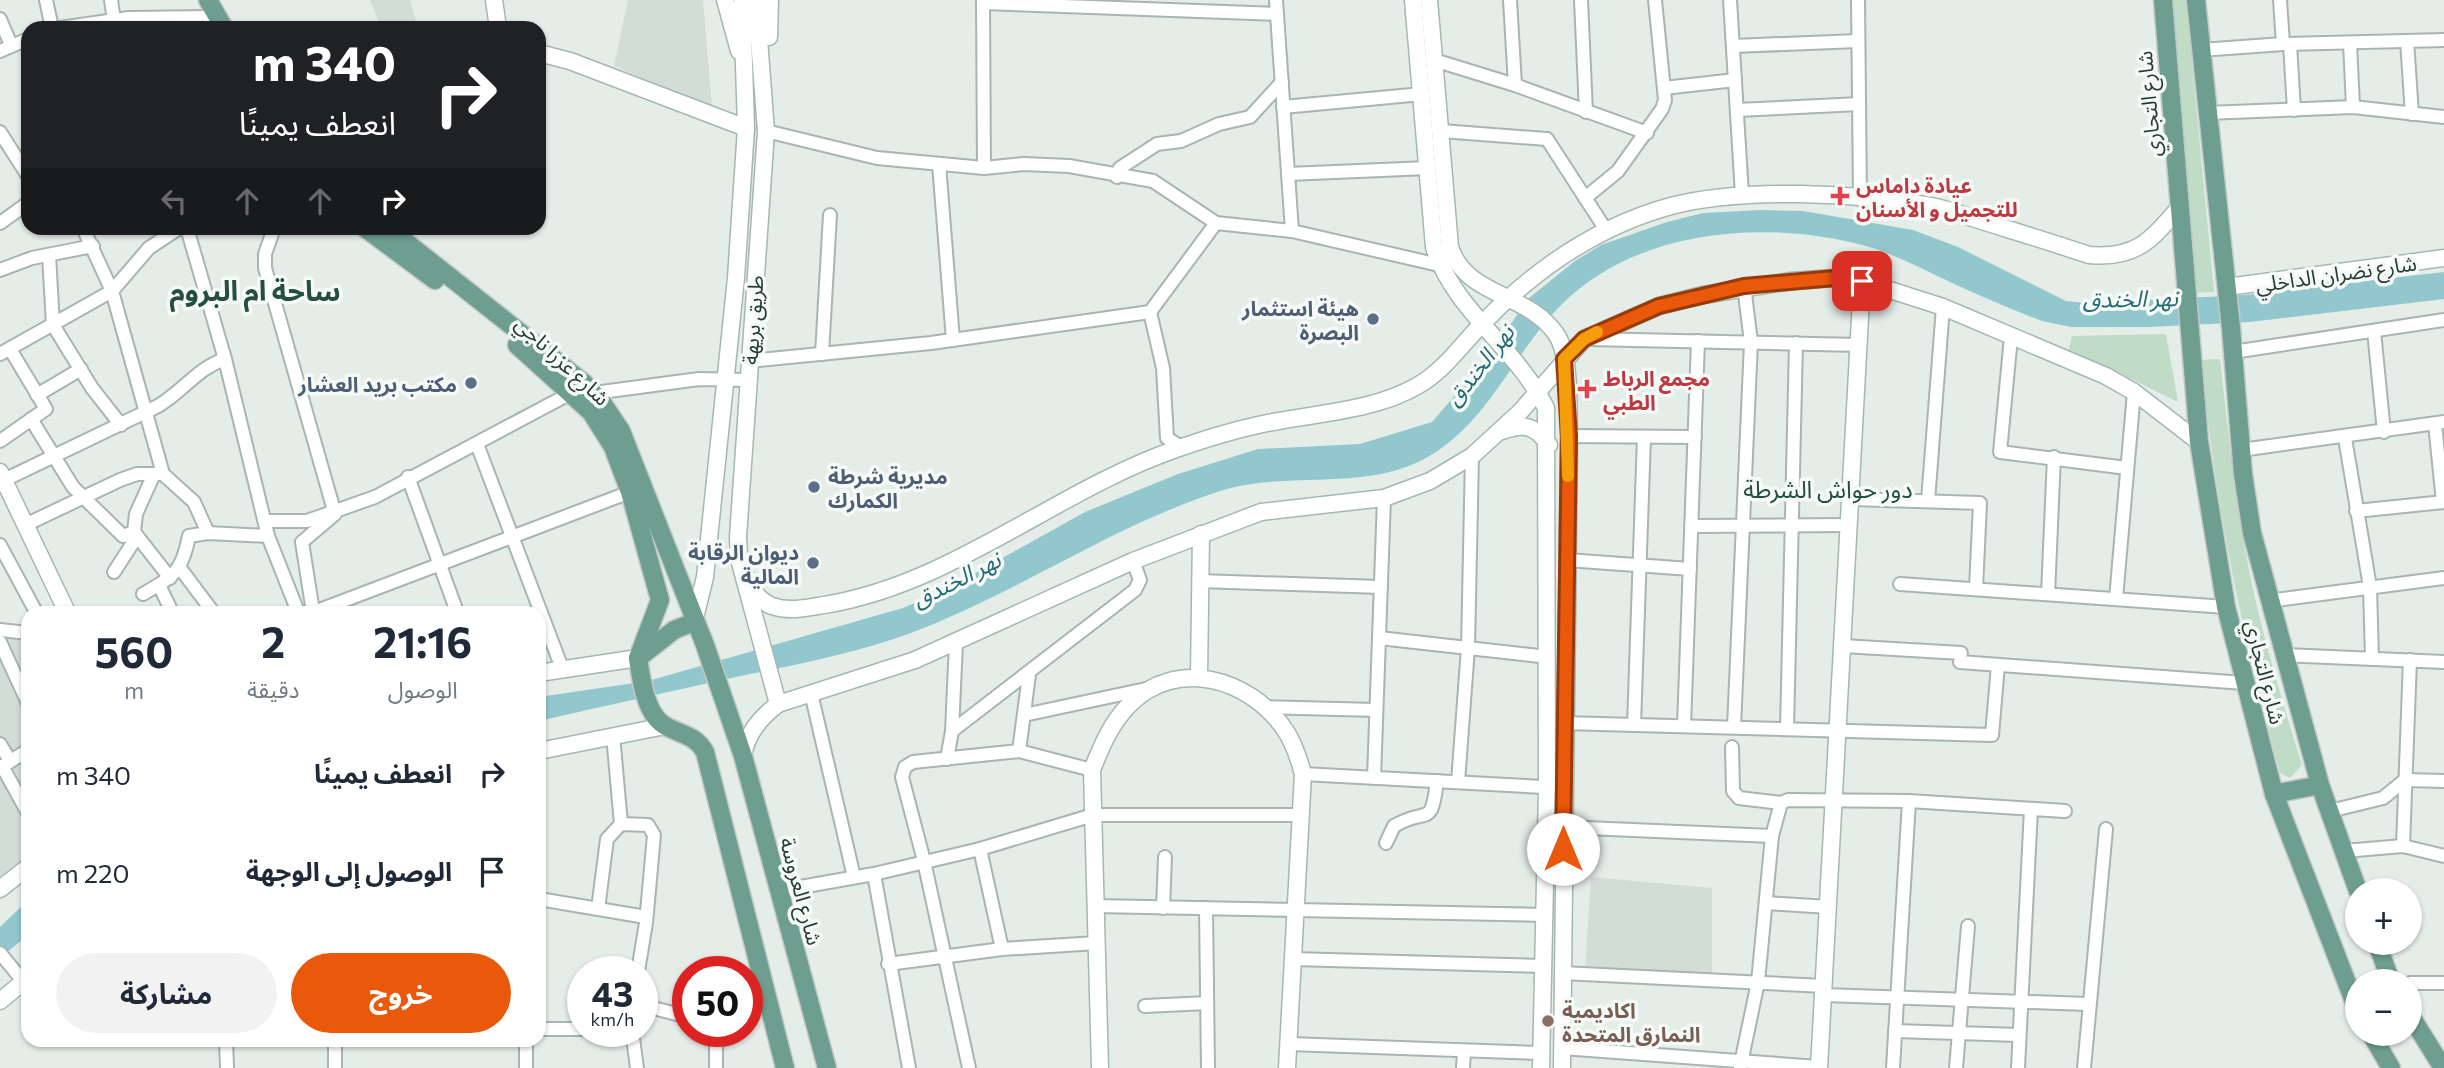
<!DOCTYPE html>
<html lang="ar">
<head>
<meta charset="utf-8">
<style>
  :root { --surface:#fff; --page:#f2f2f3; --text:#1f2937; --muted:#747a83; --accent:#ea580c }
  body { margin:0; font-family:Commissioner,"Noto Sans Arabic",sans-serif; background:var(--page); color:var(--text); direction:rtl; height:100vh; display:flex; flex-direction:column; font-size:26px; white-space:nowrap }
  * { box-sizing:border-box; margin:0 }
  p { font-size:23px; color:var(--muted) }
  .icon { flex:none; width:38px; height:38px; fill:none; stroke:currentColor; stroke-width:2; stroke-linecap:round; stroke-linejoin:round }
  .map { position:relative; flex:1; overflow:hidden; direction:ltr }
  .details { position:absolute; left:21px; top:606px; width:525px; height:441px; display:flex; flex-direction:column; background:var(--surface); border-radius:21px; box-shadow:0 2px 5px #0004; direction:rtl }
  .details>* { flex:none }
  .guide { position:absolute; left:21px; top:21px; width:525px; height:214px; border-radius:21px; box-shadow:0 2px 5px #0004; direction:rtl; background:#202124; color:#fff; overflow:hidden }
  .tools { position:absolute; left:2345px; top:878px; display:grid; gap:14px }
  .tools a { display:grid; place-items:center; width:77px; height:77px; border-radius:50%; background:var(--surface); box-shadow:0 2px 5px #0004; font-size:35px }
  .speed { position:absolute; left:567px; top:956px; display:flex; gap:14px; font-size:35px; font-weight:700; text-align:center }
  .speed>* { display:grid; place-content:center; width:91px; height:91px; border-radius:50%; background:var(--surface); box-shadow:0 2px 5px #0004; line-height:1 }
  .speed small { font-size:18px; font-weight:400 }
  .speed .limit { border:10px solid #d22; background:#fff; color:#111 }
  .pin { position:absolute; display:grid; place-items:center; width:60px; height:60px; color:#fff; margin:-30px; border-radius:14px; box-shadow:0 4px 10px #0006 }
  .me { position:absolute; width:77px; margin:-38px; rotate:0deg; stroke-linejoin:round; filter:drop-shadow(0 0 5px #0008) }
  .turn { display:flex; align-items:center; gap:24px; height:147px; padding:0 35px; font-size:32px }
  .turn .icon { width:91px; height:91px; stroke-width:2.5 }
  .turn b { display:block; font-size:49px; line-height:60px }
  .lanes { display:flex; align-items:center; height:66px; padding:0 35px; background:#0003; justify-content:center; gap:35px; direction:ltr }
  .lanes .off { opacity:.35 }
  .eta { display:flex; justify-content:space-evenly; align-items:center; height:119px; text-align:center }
  .eta b { font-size:42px; font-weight:700; line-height:49px }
  .cta { display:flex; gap:14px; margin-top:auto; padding:14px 35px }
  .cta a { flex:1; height:80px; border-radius:42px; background:var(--accent); color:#fff; font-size:28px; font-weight:700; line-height:80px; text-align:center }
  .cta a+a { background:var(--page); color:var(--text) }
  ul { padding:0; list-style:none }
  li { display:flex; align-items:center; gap:21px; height:98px; padding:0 35px }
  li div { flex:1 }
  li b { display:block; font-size:26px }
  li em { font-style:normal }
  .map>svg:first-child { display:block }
  .built { fill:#d3ddd8 }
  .green { fill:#c0dcc6 }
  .water { fill:#92c7cd }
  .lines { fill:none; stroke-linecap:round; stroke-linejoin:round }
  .street-casing { stroke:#a8b5b0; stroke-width:16 }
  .secondary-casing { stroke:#a4b8b0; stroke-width:19 }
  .primary-casing { stroke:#c2c9c7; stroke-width:21 }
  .street { stroke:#fff; stroke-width:12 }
  .secondary { stroke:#fff; stroke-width:16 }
  .primary { stroke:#6e9e8f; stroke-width:18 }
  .route-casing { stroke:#983908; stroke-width:18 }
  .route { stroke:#ea580c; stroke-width:12 }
  .slow { stroke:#f59e0b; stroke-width:12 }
  .health-dot { fill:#e0444e; stroke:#f6faf7; stroke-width:2.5 }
  .service-dot { fill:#5c6f8a; stroke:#f6faf7; stroke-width:2.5 }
  .education-dot { fill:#8d6e63; stroke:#f6faf7; stroke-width:2.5 }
  .labels { text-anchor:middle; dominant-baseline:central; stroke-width:7; stroke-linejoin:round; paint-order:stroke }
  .street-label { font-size:21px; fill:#263d36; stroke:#f6faf7 }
  .health-label { font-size:21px; font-weight:bold; fill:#be3a42; stroke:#f6faf7; text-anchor:start }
  .service-label { font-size:21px; font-weight:bold; fill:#4e5e75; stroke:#f6faf7; text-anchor:end }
  .education-label { font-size:21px; font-weight:bold; fill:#785e54; stroke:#f6faf7; text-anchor:start }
  .water-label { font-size:23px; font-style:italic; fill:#246b75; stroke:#f6faf7 }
  .quarter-label { font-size:24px; fill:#234e41; stroke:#f6faf7 }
  .district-label { font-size:28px; font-weight:bold; fill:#234e41; stroke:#f6faf7 }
</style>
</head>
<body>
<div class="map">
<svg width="2444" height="1068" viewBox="0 0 2444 1068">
  <rect width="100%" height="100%" fill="#e5ede9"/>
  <g class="built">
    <path d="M370,0h40l8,28h-37z"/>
    <path d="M628,0h75l9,108 -98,-42z"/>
    <path d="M0,629l28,3v117l-28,15z"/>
    <path d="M28,750v117l-28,22v-121z"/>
    <path d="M1591,877l121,11v89l-127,-8z"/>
  </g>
  <g class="green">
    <path d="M2167,0h19l28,292 -20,1z"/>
    <path d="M2166,334l12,68 -75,-37 -35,-12 4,-17z"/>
    <path d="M2220,359c7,63 14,127 25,190 13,73 35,145 57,216l-12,13 -10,-5c-38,-136 -65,-272 -79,-413z"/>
  </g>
  <g class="water">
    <path d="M1761,210l42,1 110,19 45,17 108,54 20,2 159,-8 199,-23v27l-195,23 -100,5h-78l-29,-6c-31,-12 -62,-25 -92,-39 -27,-12 -54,-28 -84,-36 -100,-27 -228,-18 -305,59 -48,48 -74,121 -137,154 -62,33 -138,11 -204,32 -111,36 -202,102 -309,142 -52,19 -106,30 -161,41 -70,15 -141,31 -211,47v-24l109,-16 255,-73 40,-17 142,-79 93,-38 80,-25 102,-5 72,-22 52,-60 45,-64 46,-37 26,-16 66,-23 36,-9z"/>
    <path d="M28,900v35l-28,23v-31z"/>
  </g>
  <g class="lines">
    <defs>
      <g id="street">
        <path d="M46,0l6,28"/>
        <path d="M111,0l3,20"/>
        <path d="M983,0l1,168"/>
        <path d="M1276,0l16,231"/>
        <path d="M1510,0l5,85"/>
        <path d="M1581,0l5,112"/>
        <path d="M1730,0l12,195"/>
        <path d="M1858,0l2,199"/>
        <path d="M2280,0l3,44"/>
        <path d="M983,3l294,11"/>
        <path d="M0,19l11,26"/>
        <path d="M60,28l69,-10 80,-1"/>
        <path d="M2407,41l5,73"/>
        <path d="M2350,43l3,64"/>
        <path d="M2290,44l4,66"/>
        <path d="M1733,46l125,-5"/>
        <path d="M2201,50l82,-6 161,-4"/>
        <path d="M0,51l28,-12"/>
        <path d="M1434,60l81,25 132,48"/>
        <path d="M1664,88l71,-8"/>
        <path d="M1283,107l139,-13"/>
        <path d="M1737,110l122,-6"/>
        <path d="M2207,113l146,-6 91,10"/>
        <path d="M766,131l111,27 107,10 40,-4 45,2 84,15 63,42 76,8 147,34"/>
        <path d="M1441,131l106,8 59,91"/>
        <path d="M0,132l28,44"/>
        <path d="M939,164l14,176"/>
        <path d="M1288,174l140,-6"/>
        <path d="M1117,177l3,-9 37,-24 24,-3 38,-17 31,-7 32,-35"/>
        <path d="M1585,198l33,-27 44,-62 3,-9 -10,-100"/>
        <path d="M0,223l28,-20"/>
        <path d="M83,228l29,63 51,183 31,28 14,31"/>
        <path d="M187,228l38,131 43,177 30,76"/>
        <path d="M274,228l-9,26v14l70,246 -33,28 11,70"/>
        <path d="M49,255l4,70 39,63 29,37"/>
        <path d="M0,270l32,-12 61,-12"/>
        <path d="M1150,312l13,56 4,70 14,9"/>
        <path d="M2374,331l10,101"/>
        <path d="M2011,337l-11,115 127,16"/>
        <path d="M1588,339l272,6"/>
        <path d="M2233,352l211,-32"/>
        <path d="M0,354l112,-63 37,-43 30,-20"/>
        <path d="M822,354l8,-139"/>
        <path d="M749,361l182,-18 219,-31 66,-89"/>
        <path d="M594,393l105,-14 48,1"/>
        <path d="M37,395l44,-26"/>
        <path d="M31,419l42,68 50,49 11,-4"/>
        <path d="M2435,424l8,78"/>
        <path d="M1569,436l126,1"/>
        <path d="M2345,438l25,149 2,72"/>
        <path d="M0,441l46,-32 -36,-60"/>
        <path d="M477,444l85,224"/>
        <path d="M2241,450l203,-28"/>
        <path d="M154,474l-18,40 -2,18 36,46"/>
        <path d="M408,477l49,135"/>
        <path d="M0,482l158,-76c27,-16 38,-37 67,-47"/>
        <path d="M1852,499l128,4 -4,86"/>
        <path d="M1928,501l15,-194"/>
        <path d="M2356,511l88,-9"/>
        <path d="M265,521h42l68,-24 196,-104"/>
        <path d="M25,525l95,-45 17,-6h26"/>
        <path d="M1691,526l159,-1"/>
        <path d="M0,545l36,67"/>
        <path d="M1567,560l123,9"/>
        <path d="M180,568l33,44"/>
        <path d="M114,572l22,-34"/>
        <path d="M1200,581l181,6"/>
        <path d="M1900,584l326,23"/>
        <path d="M159,585l13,27"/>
        <path d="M143,594c31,-18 39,-22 46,-58l19,-3 60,3"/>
        <path d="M2048,594l6,-137"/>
        <path d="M2116,599l18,-207"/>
        <path d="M2268,601l176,-23"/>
        <path d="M314,612l316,-120"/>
        <path d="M0,630l28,3"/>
        <path d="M1379,638l169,19"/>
        <path d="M0,642l28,61"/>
        <path d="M1843,646l118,7"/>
        <path d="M2283,655l161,7"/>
        <path d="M1960,662l284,21"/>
        <path d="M811,693l43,184"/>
        <path d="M1263,707l113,3"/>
        <path d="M1024,715l122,-26"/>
        <path d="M1563,723l429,12 6,-70"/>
        <path d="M1634,725l10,-288"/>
        <path d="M1684,726l14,-385"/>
        <path d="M1734,727l17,-385 -7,-56"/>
        <path d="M1787,729l9,-386"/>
        <path d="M952,731l183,-141 5,-10 -7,-19"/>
        <path d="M613,735l8,89"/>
        <path d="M0,744l10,17"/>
        <path d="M1732,747l1,44 6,7 42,5 7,-3 121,1 156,10"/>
        <path d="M1019,751l10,-76"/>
        <path d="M947,759l5,-28 4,-88"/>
        <path d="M2,766l26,47"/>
        <path d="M0,768l28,-18"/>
        <path d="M1303,774l260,14"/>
        <path d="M1374,778l10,-280"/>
        <path d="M1458,782l10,-134 4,-192"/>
        <path d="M2330,811l53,-13 22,-18 39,1"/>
        <path d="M1563,827l209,9"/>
        <path d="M1386,843l8,-17c34,-20 37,4 43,-45"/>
        <path d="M2403,846l7,-186"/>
        <path d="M980,849l22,100"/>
        <path d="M2344,851l59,-5 41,10"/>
        <path d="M874,874l35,194"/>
        <path d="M778,891l96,-17 106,-25 113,-34h208"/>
        <path d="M539,899l107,18"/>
        <path d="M1766,903l63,4"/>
        <path d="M1096,906l449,9"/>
        <path d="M1163,908l2,-51"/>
        <path d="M1206,908l2,160"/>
        <path d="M598,909l9,-70 14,-15 27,1 6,10 -8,88 -8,48"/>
        <path d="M0,953l23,28"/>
        <path d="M1293,959l251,7"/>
        <path d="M888,964l114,-15 95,-6"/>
        <path d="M1562,973l262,13"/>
        <path d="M2410,983h34"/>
        <path d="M1824,995l264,9"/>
        <path d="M642,1005l46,12"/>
        <path d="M1145,1006l62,-3"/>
        <path d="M539,1029h44"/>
        <path d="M632,1031l5,37"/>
        <path d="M716,1031v37"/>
        <path d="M1895,1031l124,4"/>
        <path d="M226,1040l1,28"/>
        <path d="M335,1040v28"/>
        <path d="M1289,1044l252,9"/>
        <path d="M1562,1048l257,19"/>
        <path d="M526,1068v-28"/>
        <path d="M969,1068l-45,-207 -22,-84 3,-10 8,-5 106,-11 73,19"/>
        <path d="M1463,1068l1,-17"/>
        <path d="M1740,1068l18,-86 14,-146 9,-33"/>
        <path d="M1893,1068l16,-267"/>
        <path d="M1956,1068l12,-142"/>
        <path d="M2018,1068l13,-259"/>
        <path d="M2084,1068l22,-239"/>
      </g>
      <g id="secondary">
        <path d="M494,0l4,28"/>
        <path d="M725,0l14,51"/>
        <path d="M1413,0l21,247c20,64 83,101 112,161l1,380 -6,280"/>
        <path d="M1429,0l21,247c16,50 77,45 106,87 15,21 12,75 13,102l-7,632"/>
        <path d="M769,37l1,-37"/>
        <path d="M539,53l31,8 176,67"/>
        <path d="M2227,287l217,-29"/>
        <path d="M1502,431c22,-8 33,-6 47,14"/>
        <path d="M0,472l67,140"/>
        <path d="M739,559c8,19 13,39 33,47 17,6 35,2 52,-1 130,-21 232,-115 355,-157 26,-9 52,-17 79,-23 52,-12 112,-12 159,-39 27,-15 44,-41 65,-62 52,-54 116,-98 189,-118 72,-19 187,-13 260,0 17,3 34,10 51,15 35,11 71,22 107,34 47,4 61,-14 90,-47"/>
        <path d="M694,622l11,-45 31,-299 10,-150 -4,-128"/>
        <path d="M539,673l99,-15"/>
        <path d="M1199,676l2,-142"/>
        <path d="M778,704l137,-44 218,-99 128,-49 123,-14 46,-17 42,-25 48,-44 64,-73 75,-33 44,-11 88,-14 44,-3 27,3 81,26 163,69 28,16 65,50"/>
        <path d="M539,751l126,-25"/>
        <path d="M743,756c4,-23 17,-38 35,-52l-39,-145 -1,-22 28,-406 -10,-131"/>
        <path d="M0,889l28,-22"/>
        <path d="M0,1001l28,-23"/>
        <path d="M1100,1068l-8,-298c9,-23 19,-47 37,-65 47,-48 121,-27 156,25 9,13 14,29 18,44l-16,294"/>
        <path d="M1819,1068l43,-787"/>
      </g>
      <g id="primary">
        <path d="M208,0l16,28"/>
        <path d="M2163,0l36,442 27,165 48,187 83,215"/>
        <path d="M2196,0l35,328 12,146 9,59 68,252 38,106"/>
        <path d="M365,228l70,52"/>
        <path d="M388,228l196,155 19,21 18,27 84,214 38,111 84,312"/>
        <path d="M517,345l74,67 22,35 17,45 30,108 -22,58"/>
        <path d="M641,656l33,-26 20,-8"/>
        <path d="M638,658c3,20 7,55 26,67 16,10 31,9 41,27l80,316"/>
        <path d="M2274,794l46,-9"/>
        <path d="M2377,943l14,39"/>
        <path d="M2410,1015l33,53"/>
        <path d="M2371,1034l20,34"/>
      </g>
    </defs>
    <use href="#street" class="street-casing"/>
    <use href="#secondary" class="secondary-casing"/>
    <use href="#primary" class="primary-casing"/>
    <use href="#street" class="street"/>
    <use href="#secondary" class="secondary"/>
    <use href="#primary" class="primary"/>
  </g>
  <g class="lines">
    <defs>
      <path id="route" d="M1563,849l6,-413 -5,-77 20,-20 75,-33 85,-20 91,-8 27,3"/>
    </defs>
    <use href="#route" class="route-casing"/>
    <use href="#route" class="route"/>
    <path class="slow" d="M1568,476l-4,-117 20,-20 13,-7"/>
  </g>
  <g class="health-dot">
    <path d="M1836.5 185.5h7v7h7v7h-7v7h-7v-7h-7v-7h7z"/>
    <path d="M1583.5 378.5h7v7h7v7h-7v7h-7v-7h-7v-7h7z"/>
  </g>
  <g class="service-dot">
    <circle cx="1373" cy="319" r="7"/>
    <circle cx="471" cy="383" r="7"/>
    <circle cx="814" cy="487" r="7"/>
    <circle cx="813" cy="563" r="7"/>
  </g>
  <circle class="education-dot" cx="1548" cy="1021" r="7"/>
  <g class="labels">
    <g class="street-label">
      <text transform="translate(2148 104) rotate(-95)">شارع التجاري</text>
      <text transform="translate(2336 273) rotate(-8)">شارع نضران الداخلي</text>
      <text transform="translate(752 320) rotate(-86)">طريق بريهة</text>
      <text transform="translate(563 360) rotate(43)">شارع عزرا ناجي</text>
      <text transform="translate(2266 672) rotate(76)">شارع التجاري</text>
      <text transform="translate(802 891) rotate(75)">شارع العروسة</text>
    </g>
    <g class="health-label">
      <text x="1856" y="184">عيادة داماس<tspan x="1856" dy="24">للتجميل و الأسنان</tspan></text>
      <text x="1603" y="377">مجمع الرباط<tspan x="1603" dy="24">الطبي</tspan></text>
    </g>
    <g class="service-label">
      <text x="1359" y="307">هيئة استثمار<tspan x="1359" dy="24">البصرة</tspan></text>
      <text x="457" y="383">مكتب بريد العشار</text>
      <text x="828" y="475" text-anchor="start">مديرية شرطة<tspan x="828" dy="24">الكمارك</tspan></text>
      <text x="799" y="551">ديوان الرقابة<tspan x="799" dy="24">المالية</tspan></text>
    </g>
    <g class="education-label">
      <text x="1562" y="1009">اكاديمية<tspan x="1562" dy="24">النمارق المتحدة</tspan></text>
    </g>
    <g class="water-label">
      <text transform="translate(2130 298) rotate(-1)">نهر الخندق</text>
      <text transform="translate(1479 365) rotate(-52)">نهر الخندق</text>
      <text transform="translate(956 579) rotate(-27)">نهر الخندق</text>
    </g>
    <g class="quarter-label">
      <text x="1828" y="488">دور حواش الشرطة</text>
    </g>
    <g class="district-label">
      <text x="255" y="290">ساحة ام البروم</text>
    </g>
  </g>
</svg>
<div class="tools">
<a>+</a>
<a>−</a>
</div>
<div class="speed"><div>43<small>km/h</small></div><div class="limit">50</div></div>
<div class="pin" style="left:1862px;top:281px;background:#d93025"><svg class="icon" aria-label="arrive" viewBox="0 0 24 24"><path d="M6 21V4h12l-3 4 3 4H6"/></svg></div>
<svg class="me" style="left:1563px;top:849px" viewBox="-20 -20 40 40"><circle r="19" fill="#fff"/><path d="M0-13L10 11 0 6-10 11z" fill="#ea580c"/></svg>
<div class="guide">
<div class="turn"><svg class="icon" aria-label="right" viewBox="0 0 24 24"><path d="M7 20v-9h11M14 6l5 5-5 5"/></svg><div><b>340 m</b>انعطف يمينًا</div></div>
<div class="lanes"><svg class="icon off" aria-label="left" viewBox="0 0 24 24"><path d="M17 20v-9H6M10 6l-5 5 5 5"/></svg><svg class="icon off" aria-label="ahead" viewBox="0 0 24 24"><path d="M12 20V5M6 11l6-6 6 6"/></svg><svg class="icon off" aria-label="ahead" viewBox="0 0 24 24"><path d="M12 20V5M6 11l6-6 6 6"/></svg><svg class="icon" aria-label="right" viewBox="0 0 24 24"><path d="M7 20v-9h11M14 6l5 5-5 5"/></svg></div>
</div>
<section class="details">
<div class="eta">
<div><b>21:16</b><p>الوصول</p></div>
<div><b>2</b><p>دقيقة</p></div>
<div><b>560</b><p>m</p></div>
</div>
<ul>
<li><svg class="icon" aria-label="right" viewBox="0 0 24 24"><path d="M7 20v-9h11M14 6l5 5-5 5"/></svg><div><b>انعطف يمينًا</b></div><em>340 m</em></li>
<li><svg class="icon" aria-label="arrive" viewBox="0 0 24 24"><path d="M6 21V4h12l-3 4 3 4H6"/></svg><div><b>الوصول إلى الوجهة</b></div><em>220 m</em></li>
</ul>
<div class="cta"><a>خروج</a><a>مشاركة</a></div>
</section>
</div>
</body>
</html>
